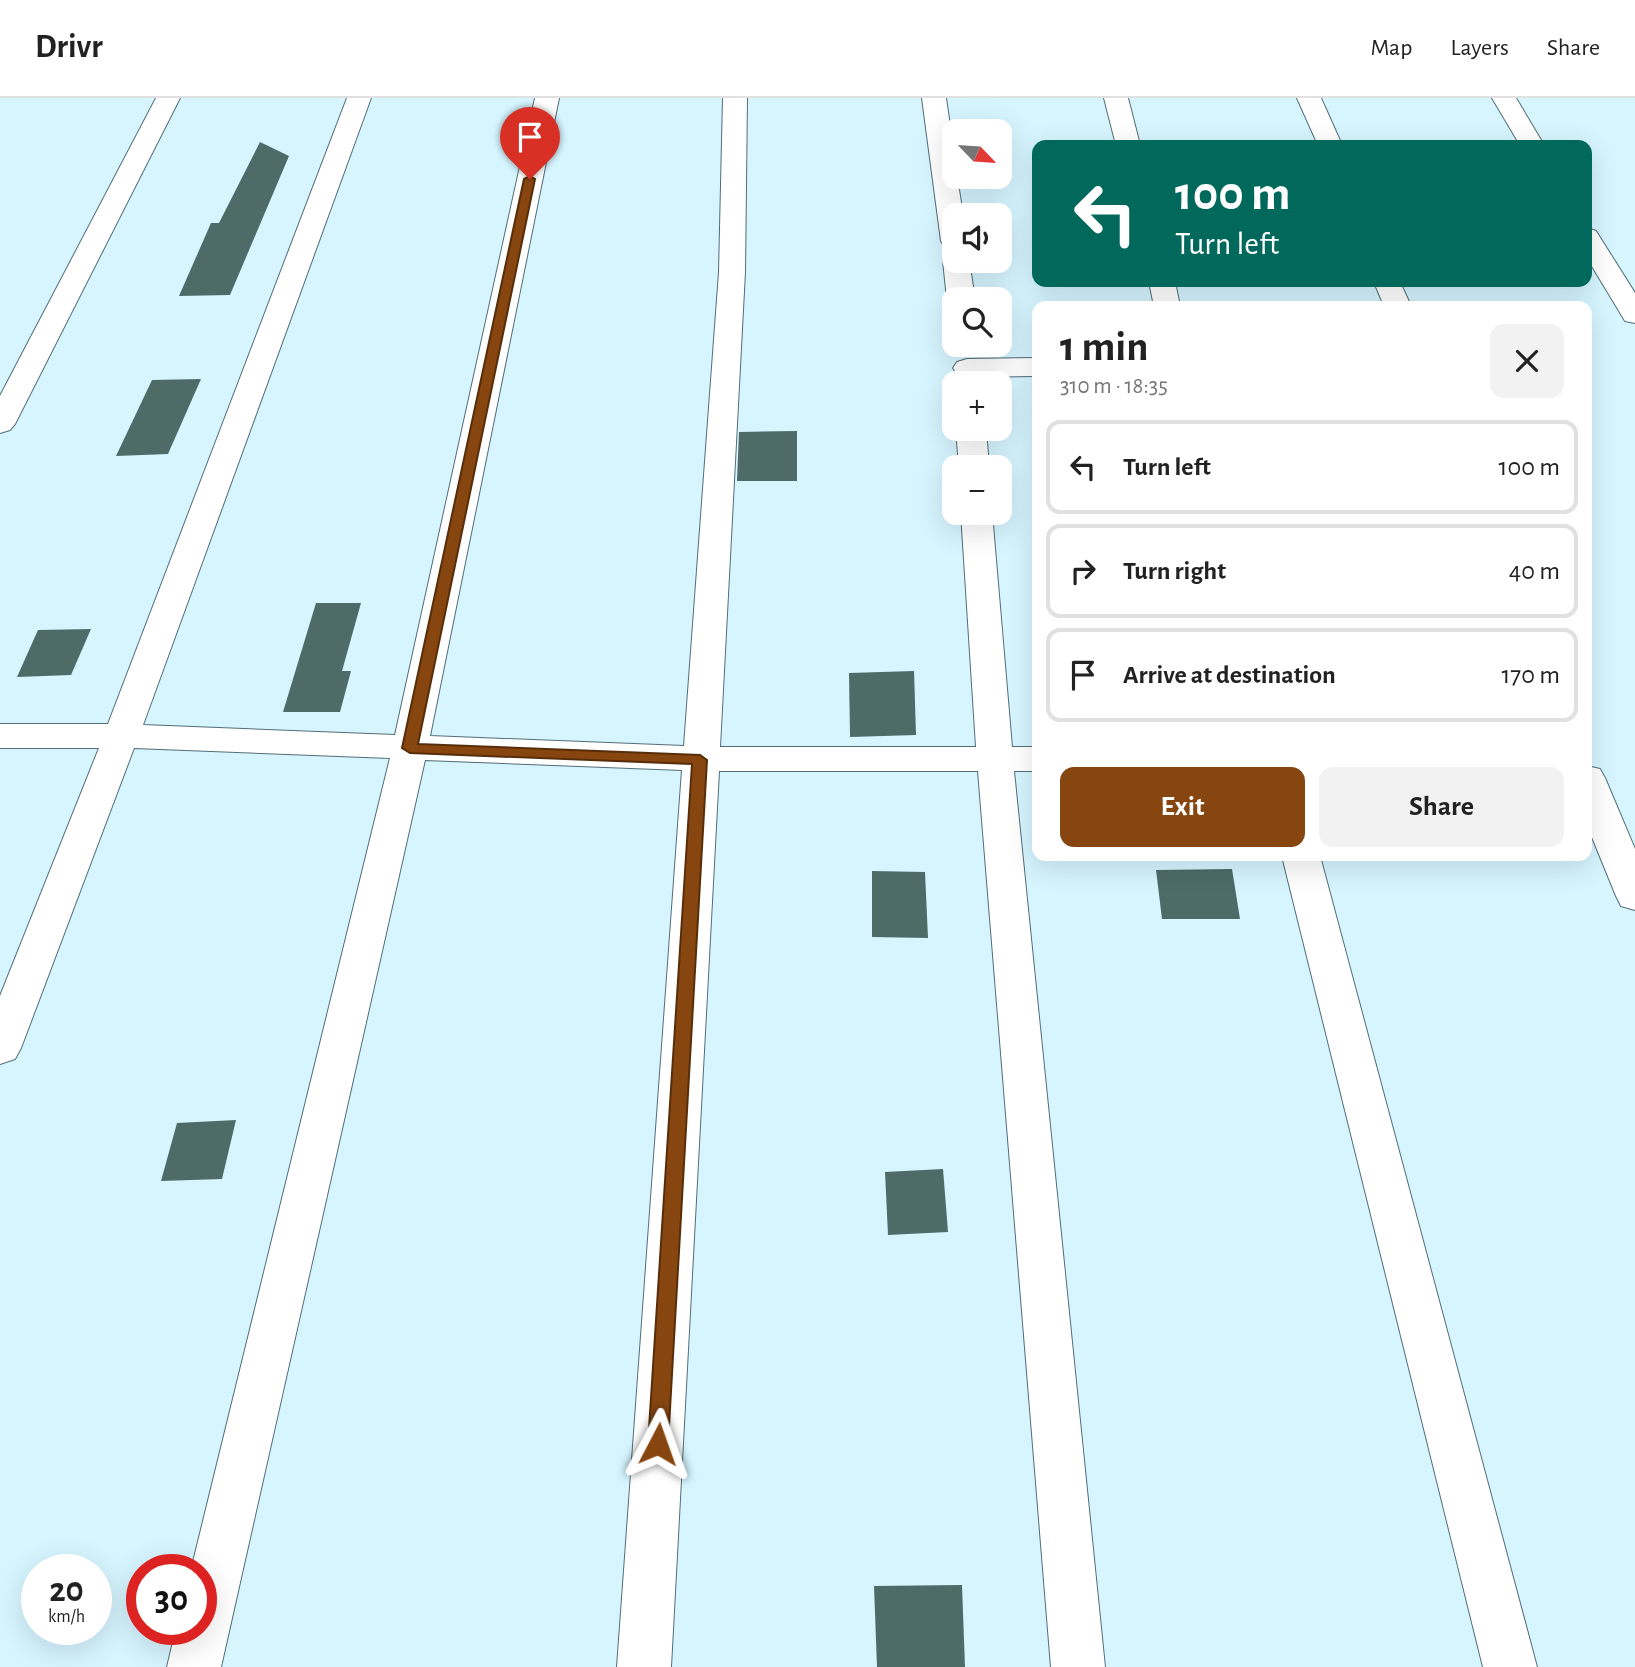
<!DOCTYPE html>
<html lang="en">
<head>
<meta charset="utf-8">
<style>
  :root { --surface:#fff; --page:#f2f2f2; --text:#222; --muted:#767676; --line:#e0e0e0; --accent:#874610 }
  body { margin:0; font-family:"Alegreya Sans",sans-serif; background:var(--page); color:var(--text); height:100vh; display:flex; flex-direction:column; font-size:26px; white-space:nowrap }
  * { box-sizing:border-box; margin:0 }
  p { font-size:23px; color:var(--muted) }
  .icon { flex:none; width:38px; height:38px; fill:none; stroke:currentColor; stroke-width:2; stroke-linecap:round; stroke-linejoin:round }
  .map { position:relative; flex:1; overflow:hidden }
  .side { position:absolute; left:1032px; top:203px; width:560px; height:560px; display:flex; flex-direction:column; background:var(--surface); border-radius:14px; box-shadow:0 7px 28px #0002 }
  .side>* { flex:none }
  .banner { position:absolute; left:1032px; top:42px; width:560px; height:147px; border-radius:14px; box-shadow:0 7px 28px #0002; background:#00695c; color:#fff; overflow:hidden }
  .needle { width:46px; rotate:115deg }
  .tools { position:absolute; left:942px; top:21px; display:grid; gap:14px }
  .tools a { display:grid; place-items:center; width:70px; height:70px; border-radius:14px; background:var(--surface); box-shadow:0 7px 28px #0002; font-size:35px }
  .speed { position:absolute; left:21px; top:1456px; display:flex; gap:14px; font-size:35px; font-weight:700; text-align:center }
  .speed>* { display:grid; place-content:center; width:91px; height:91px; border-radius:50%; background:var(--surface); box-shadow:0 7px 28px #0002; line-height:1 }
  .speed small { font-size:18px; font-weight:400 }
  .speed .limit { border:10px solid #d22; background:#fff; color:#111 }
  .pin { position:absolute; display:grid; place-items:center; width:60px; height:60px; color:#fff; margin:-72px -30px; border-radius:50% 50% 50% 0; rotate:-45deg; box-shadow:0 0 7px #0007 }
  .pin .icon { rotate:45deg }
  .me { position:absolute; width:77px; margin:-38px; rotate:4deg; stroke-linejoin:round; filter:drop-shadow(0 0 5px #0008) }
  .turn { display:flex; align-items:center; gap:24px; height:147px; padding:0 28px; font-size:32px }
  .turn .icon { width:91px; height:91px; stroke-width:2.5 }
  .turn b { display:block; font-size:49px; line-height:60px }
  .round { display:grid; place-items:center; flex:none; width:74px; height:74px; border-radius:14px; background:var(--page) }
  .head { display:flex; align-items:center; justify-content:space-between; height:119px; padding:0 28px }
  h1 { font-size:42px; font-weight:700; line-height:52px }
  .primary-button { display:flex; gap:14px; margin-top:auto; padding:14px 28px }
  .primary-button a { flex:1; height:80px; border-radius:14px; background:var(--accent); color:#fff; font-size:28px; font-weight:700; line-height:80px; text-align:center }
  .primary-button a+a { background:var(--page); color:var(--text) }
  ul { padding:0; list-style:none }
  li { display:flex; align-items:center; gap:21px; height:94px; margin:0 14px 10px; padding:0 14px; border:4px solid var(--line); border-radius:14px }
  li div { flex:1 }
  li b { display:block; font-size:26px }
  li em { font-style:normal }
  header { display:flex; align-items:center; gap:42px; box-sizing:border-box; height:98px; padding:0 35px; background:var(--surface); border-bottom:2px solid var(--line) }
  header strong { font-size:33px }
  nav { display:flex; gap:38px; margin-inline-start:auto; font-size:24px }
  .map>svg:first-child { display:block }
  .building { fill:#4e6b67 }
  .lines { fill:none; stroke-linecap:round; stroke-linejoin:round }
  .street-casing { stroke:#526d76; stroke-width:2 }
  .street { fill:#fff; fill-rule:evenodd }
  .route { fill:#874610; stroke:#582e0a; stroke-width:2 }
</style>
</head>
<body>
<header>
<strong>Drivr</strong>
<nav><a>Map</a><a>Layers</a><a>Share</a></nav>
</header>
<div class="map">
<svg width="1635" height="1569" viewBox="0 0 1635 1569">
  <rect width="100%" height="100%" fill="#d6f5ff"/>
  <g class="building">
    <path d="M260,44l29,14 -59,139 -51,1 32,-73h8z"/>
    <path d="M201,281l-33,75 -52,2 36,-76z"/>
    <path d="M797,333v50h-60l2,-49z"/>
    <path d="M316,505h45l-19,68h9l-11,41h-57z"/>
    <path d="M91,531l-20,46 -54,2 21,-47z"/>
    <path d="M914,573l2,64 -66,2 -1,-64z"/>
    <path d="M1232,771l8,50h-78l-6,-49z"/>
    <path d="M872,773l53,1 3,66 -56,-1z"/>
    <path d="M236,1022l-14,59 -61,2 16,-58z"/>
    <path d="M943,1071l5,63 -60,3 -3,-63z"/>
    <path d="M962,1487l3,82h-88l-3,-81z"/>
  </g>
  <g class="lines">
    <defs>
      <g id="street">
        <path d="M156,0h24l-165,326 -5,6 -10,3v-37z"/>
        <path d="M347,0h24l-228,627 252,10 140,-637h24l-129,638 254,10 35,-474 4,-174h24l-2,174 -25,475h256l-15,-234h31l20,234h26v24h-24l91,896h-54l-73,-896h-259l-48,896h-54l65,-897 -257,-10 -204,907h-54l9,-38h25v-59h-10l199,-812 -256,-10 -113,300 -6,11 -15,5v-68l99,-248h-99v-24h108z"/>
        <path d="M922,0h24l8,55v24h3l6,38h-9v34l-9,-2 -4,-6z"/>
        <path d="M1104,0h24l12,47h-24z"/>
        <path d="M1297,0h24l21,47h-24z"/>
        <path d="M1492,0h24l28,47h-24z"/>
        <path d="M1587,130l9,3 39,62v30l-10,-2 -38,-63z"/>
        <path d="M954,156v7h15l6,38h-21v6l-7,-6 -4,-38 4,-6z"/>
        <path d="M1149,184h26l5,24h-26z"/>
        <path d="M1374,184h26l11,24h-27z"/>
        <path d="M1038,260v18l-71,1 -10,-3 -4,-6 4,-6 10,-3z"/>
        <path d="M956,331h30l3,38h-30z"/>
        <path d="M1587,668l13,3 5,9 30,71v61l-14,-4 -5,-10 -29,-71z"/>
        <path d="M1282,758h38l217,811h-54z"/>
      </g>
    </defs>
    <use href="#street" class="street-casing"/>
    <use href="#street" class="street"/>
  </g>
  <path class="route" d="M530,78l5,3 -117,565 282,11 7,5 -39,684 -3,7 -7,3 -7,-3 -3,-7 44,-680 -282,-11 -8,-5 122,-569z"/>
</svg>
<div class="tools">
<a><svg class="needle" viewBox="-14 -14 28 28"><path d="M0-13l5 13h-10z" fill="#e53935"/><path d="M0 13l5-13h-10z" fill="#767676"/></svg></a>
<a><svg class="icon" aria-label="sound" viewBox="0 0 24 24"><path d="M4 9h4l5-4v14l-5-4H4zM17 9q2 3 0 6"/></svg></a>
<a><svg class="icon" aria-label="search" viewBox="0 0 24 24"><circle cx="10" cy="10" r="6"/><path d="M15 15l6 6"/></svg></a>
<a>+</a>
<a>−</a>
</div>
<div class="speed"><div>20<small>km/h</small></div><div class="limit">30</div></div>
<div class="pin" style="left:530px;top:81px;background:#d93025"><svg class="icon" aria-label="arrive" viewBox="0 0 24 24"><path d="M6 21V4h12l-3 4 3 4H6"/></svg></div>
<svg class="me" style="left:658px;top:1346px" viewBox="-20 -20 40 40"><path d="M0-17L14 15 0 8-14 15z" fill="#874610" stroke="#fff" stroke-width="4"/></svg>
<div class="banner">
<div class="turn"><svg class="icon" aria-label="left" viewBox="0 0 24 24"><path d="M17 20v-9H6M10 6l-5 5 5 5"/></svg><div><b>100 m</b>Turn left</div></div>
</div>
<section class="side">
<div class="head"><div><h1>1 min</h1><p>310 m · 18:35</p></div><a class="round"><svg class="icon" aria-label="close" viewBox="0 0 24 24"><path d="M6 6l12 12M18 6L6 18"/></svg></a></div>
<ul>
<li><svg class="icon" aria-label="left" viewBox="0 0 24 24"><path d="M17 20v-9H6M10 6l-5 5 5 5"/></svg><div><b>Turn left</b></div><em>100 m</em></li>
<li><svg class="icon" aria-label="right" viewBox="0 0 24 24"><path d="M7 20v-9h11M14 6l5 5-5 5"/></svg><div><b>Turn right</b></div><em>40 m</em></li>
<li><svg class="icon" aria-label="arrive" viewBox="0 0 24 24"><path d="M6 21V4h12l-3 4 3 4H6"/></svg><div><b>Arrive at destination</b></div><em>170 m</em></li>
</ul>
<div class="primary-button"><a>Exit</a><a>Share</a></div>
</section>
</div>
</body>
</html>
